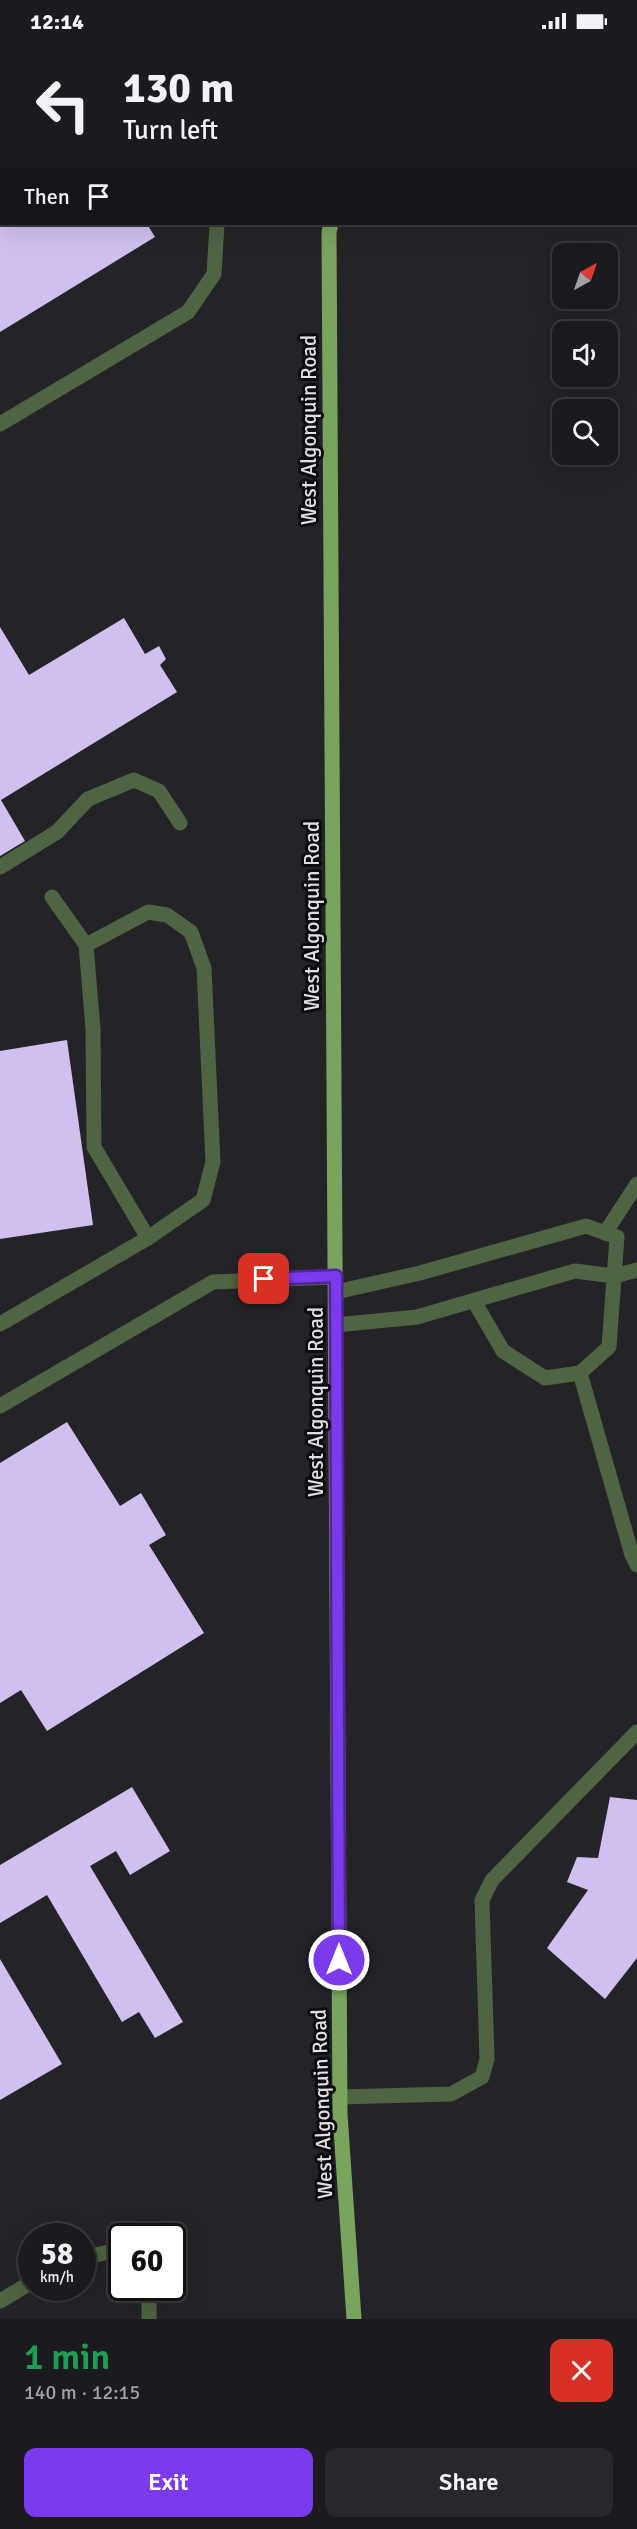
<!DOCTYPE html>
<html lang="en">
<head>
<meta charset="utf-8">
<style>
  :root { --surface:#1b1a1e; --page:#28272b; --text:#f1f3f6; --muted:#a0a1a4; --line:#39383c; --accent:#7c3aed }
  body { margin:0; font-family:Signika,sans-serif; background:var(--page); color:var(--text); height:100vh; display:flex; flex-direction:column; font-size:22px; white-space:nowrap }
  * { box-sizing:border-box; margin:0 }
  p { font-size:20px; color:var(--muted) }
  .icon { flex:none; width:33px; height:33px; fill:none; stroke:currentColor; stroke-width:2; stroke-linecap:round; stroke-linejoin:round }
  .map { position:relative; height:2277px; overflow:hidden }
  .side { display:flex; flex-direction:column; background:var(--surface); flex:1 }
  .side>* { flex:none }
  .guide { position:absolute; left:0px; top:0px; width:638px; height:183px; box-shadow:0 6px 24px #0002,0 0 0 2px var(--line); background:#1b1a1e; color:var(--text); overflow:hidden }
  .needle { width:39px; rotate:40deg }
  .fabs { position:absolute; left:552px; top:201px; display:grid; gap:12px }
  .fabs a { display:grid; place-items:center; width:66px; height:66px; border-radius:12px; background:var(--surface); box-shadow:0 6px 24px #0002,0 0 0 2px var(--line); font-size:30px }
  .speed { position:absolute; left:18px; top:2181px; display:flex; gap:12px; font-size:30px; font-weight:700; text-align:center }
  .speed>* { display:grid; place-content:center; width:78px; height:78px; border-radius:50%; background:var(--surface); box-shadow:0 6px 24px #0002,0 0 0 2px var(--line); line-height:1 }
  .speed small { font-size:15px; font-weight:400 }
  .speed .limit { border:3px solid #111; border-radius:9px; background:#fff; color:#111 }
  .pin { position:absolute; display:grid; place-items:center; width:51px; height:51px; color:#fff; margin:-26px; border-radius:12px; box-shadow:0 3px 9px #0006 }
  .me { position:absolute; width:66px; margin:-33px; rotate:0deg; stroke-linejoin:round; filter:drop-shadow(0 0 4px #0008) }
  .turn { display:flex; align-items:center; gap:21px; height:126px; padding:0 24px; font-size:27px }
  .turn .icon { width:78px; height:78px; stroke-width:2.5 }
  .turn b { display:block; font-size:42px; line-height:51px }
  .then { display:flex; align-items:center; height:57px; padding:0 24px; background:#0003; gap:12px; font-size:22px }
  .round { display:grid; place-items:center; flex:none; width:63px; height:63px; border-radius:12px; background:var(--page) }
  .overview { display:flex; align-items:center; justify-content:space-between; height:102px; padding:0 24px }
  h1 { font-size:36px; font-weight:600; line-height:45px; color:#1e9e55 }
  .primary-button { display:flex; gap:12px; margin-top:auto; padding:12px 24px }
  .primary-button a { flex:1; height:69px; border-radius:12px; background:var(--accent); color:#fff; font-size:24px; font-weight:600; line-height:69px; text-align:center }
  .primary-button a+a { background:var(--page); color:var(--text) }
  .status { display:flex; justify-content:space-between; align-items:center; height:42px; padding:0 30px; background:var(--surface); direction:ltr }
  .status svg { height:16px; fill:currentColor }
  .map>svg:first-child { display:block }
  .building { fill:#cfc0f0 }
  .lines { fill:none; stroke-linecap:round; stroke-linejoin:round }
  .minor { stroke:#4f6442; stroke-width:15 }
  .major { stroke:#78a45d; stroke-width:15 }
  .route-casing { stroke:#51269a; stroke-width:15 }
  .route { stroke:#7c3aed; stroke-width:10 }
  .labels { text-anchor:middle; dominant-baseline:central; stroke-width:6; stroke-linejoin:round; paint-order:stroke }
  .street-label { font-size:21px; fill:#e0dfe3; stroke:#0d0c0f }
</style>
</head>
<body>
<div class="status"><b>12:14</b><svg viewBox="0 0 49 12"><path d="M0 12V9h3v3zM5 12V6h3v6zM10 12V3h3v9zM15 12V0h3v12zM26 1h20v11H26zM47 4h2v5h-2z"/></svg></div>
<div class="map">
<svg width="637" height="2277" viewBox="0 0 637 2277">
  <rect width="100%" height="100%" fill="#242328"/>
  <g class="building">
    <path d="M0,182h147l8,13 -155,95z"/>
    <path d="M124,576l21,36 14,-8 7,13 -6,6 17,27 -176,108 24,41 -25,15v-229l29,48z"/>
    <path d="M67,998l26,185 -93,14v-188z"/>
    <path d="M67,1380l53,84 21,-13 25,42 -17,10 55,88 -157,98 -26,-41 -21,13v-240z"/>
    <path d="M132,1745l38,64 -40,24 -14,-24 -26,15 93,156 -28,16 -16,-26 -17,10 -75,-127 -47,28v-58z"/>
    <path d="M610,1755l27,3v158l-32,41 -58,-51 41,-58 -21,-8 10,-25 21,1z"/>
    <path d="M0,1917l62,105 -62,36z"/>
  </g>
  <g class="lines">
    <g class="minor">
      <path d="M109,0l1,2"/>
      <path d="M197,2v-2"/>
      <path d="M636,74h1"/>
      <path d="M0,382l188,-112 26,-38 3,-50"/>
      <path d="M0,825l57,-35 31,-33 46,-19 25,11 21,32"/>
      <path d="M52,855l34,48 7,84 1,118 54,91 55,-38 10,-38 -9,-194 -13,-36 -24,-17 -19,-3 -62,33"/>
      <path d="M605,1191l32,-49"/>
      <path d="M336,1250l84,-19 166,-47 31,11 -8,110 -29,26 -35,5 -42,-27 -29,-50"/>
      <path d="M0,1282l148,-86"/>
      <path d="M336,1283l81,-8 158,-46 39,5 23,-6"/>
      <path d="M580,1331l52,182 5,10"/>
      <path d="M0,1364l213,-124 123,-5"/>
      <path d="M340,2055l111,-3 31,-17 5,-18 -5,-159 10,-20 145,-148"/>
      <path d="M82,2216l40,-9"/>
      <path d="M0,2259l32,-19"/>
      <path d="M149,2277v-31"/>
    </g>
    <g class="major">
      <path d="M287,0v2"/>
      <path d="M347,0v2"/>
      <path d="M331,182l-2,8 11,1882 14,205"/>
    </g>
  </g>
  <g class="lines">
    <defs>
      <path id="route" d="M264,1237l72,-3 3,684"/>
    </defs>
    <use href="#route" class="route-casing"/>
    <use href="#route" class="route"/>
  </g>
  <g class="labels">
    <g class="street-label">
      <text transform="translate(309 388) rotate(-90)">West Algonquin Road</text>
      <text transform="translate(312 874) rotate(-90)">West Algonquin Road</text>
      <text transform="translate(316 1360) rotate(-90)">West Algonquin Road</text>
      <text transform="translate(322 2062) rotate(-92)">West Algonquin Road</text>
    </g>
  </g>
</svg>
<div class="fabs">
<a><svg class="needle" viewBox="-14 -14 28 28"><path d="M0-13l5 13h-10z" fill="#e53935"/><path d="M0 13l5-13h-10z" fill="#a0a1a4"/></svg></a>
<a><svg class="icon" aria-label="sound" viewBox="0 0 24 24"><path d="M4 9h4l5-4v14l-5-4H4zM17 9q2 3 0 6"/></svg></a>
<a><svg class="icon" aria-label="search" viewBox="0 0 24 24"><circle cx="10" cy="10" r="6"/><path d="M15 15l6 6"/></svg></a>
</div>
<div class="speed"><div>58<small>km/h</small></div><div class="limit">60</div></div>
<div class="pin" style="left:264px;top:1237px;background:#d93025"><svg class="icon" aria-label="arrive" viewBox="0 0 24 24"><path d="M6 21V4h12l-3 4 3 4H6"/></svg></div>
<svg class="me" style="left:339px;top:1918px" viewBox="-20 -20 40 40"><circle r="17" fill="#7c3aed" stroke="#fff" stroke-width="3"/><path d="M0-11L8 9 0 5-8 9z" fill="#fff"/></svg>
<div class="guide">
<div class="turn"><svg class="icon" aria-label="left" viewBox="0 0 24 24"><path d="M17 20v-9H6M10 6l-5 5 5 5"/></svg><div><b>130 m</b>Turn left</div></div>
<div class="then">Then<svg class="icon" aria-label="arrive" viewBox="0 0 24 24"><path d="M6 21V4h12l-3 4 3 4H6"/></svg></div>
</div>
</div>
<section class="side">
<div class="overview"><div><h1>1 min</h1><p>140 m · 12:15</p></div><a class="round" style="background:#d93025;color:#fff"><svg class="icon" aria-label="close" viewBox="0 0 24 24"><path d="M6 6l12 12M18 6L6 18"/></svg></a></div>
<div class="primary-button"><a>Exit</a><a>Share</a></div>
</section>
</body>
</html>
